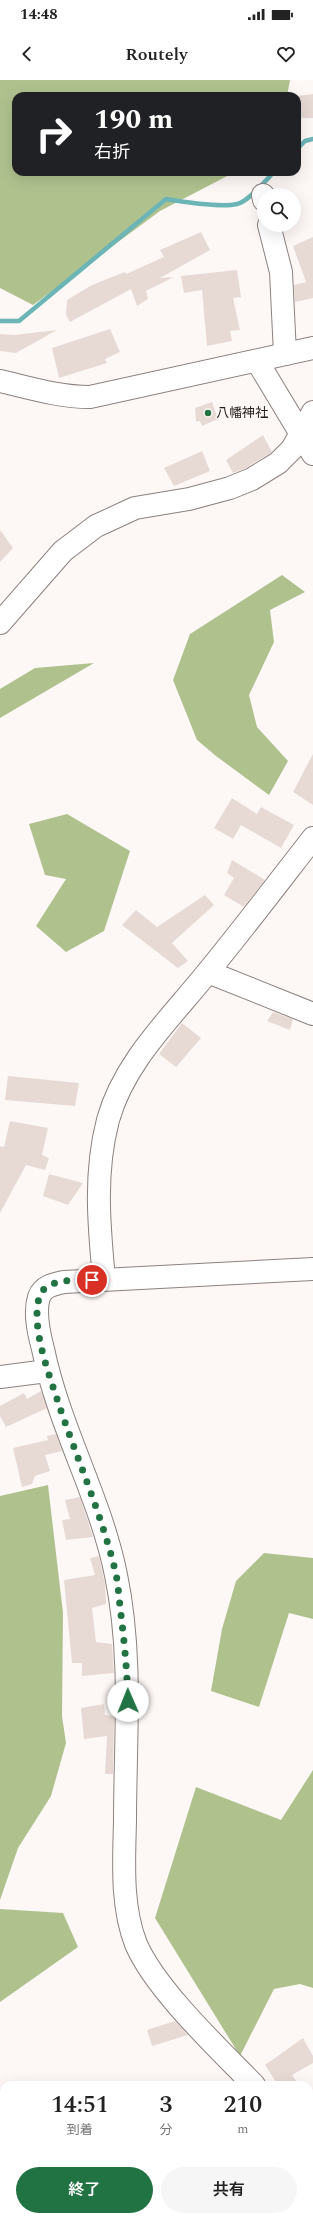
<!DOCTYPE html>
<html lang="ja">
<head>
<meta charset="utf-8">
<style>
  :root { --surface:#fff; --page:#f6f6f6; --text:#222; --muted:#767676; --accent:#227344 }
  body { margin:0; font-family:Spectral,"Noto Sans JP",serif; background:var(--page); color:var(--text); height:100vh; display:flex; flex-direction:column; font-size:15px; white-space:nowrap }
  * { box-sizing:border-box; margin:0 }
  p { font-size:13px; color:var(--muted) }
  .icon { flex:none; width:22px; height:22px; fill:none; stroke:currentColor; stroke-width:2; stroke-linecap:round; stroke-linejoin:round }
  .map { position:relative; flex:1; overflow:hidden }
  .sheet { position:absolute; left:0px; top:2001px; width:313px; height:140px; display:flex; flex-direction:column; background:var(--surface); border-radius:12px 12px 0 0; box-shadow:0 4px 16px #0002 }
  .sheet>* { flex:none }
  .banner { position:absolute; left:12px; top:12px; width:289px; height:84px; border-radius:12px; box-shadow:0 4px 16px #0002; background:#202124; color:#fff; overflow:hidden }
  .tools { position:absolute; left:257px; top:108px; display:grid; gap:8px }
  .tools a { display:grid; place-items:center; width:44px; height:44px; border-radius:50%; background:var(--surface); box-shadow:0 4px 16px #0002; font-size:20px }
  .pin { position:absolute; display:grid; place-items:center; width:34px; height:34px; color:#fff; margin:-17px; border:2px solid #fff; border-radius:50%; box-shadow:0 1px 4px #0007 }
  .me { position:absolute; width:44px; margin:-22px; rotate:359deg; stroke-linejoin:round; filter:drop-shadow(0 0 3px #0008) }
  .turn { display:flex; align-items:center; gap:14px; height:84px; padding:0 16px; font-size:18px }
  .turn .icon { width:52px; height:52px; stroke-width:2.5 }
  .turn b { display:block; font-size:28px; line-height:34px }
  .eta { display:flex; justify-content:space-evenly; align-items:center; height:68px; text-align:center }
  .eta b { font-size:24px; font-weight:600; line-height:28px }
  .button { display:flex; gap:8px; margin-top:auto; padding:8px 16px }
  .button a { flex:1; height:46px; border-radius:24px; background:var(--accent); color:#fff; font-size:16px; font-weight:600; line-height:46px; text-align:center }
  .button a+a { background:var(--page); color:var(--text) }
  .status { display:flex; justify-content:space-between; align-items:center; height:28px; padding:0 20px; background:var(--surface); direction:ltr }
  .status svg { height:11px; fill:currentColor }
  header { display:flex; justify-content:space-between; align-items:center; height:52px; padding:0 16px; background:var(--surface); font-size:18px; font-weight:600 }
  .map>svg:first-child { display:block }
  .forest { fill:#afc28e }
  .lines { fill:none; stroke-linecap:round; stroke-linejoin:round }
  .stream { stroke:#6cb5b7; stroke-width:4.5 }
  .building { fill:#e7dad5 }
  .minor-casing { stroke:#8d817d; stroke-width:24 }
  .minor { stroke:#fff; stroke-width:22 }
  .route { stroke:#227344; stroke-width:7; stroke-dasharray:0 12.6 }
  .poi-dot { fill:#227344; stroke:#fdf8f6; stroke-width:1.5 }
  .labels { text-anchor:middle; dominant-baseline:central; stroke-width:3; stroke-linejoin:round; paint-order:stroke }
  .poi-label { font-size:13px; fill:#231f1d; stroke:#fdf8f6; text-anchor:start }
</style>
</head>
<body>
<div class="status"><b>14:48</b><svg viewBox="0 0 49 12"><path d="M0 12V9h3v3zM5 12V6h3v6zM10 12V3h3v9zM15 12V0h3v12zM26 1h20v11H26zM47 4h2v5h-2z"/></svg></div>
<header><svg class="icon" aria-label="back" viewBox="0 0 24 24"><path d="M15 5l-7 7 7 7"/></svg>Routely<svg class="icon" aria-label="heart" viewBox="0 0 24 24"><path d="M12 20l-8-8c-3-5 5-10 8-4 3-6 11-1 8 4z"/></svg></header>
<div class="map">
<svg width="313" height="2141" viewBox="0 0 313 2141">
  <rect width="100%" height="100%" fill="#fdf8f6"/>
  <g class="forest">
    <path d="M0,0h290l-3,16h-271v76h219l-75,39 -127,94 -33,-17z"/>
    <path d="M282,495l23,17 -35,18 4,32 -25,53 8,32 31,34 -19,34 -53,-39 -19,-16 -24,-60 17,-46z"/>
    <path d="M94,583l-94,55v-29l35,-21z"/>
    <path d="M67,734l63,37 -26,80 -38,21 -30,-26 30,-47 -21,-4 -16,-51z"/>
    <path d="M48,1405l15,128 -1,103 4,27 -15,53 -33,52 -18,52v-404z"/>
    <path d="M264,1473l49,5v61l-24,-6 -30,94 -48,-16 11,-62 14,-48z"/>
    <path d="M313,1690v218l-13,-4 -26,5 -34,67 -85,-138 41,-131 85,33z"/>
    <path d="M0,1829l63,4 15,34 -78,55z"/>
    <path d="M4,2113v24h218l1,4h-223v-25z"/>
  </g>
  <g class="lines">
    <g class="stream">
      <path d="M297,69l8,-8 8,-2"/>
      <path d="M0,241h19l147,-122c18,3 54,9 71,5 11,-2 29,-24 37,-32"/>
    </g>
  </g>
  <g class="building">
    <path d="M313,14v24h-16v-22z"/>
    <path d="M201,152l9,18 -50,28 14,-1 -28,14 2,8 -11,7 -6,-17 -61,33 -4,-7 1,-15 25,-15 33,-13 1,2 38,-17 -4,-7z"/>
    <path d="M313,157v61l-18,4 -1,-17 12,-3 -13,-36z"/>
    <path d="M237,190l4,27 -8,1 7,32 -10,1 2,10 -25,5 -5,-56 -18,3 -3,-17z"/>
    <path d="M110,249l10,23 -15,7 2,4 -48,15 -7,-30z"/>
    <path d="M57,250l-41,23 -16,-2v-17l14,1z"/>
    <path d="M212,322l6,17 -16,7 -2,-5 -4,1 -1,-14z"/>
    <path d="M263,355l9,17 -26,16 -13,5 -7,-13z"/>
    <path d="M202,371l8,20 -36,15 -10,-18z"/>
    <path d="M0,450l13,18 -13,14z"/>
    <path d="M313,674v51l-20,-13z"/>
    <path d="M232,718l25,16 4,-7 33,18 -13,23 -40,-23 -8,14 -19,-11z"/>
    <path d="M232,780l33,20 -21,27 -20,-12 10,-17 -7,-5z"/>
    <path d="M205,815l9,10 -42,38 16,18 -10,7 -56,-43 14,-15 21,17z"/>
    <path d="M273,932l20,7 -3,11 -23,-9z"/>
    <path d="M182,943l19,15 -25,29 -17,-13z"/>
    <path d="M8,996l71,7 -4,23 -70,-6z"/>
    <path d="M10,1041l38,7 -6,27 7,3 -4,12 -19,-5 -26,48v-67l4,1z"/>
    <path d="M49,1094l34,9 -15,22 -25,-9z"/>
    <path d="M41,1311l6,17 -41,19 -6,-11v-10l24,-13 3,6z"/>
    <path d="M56,1354l6,17 -17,4 5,16 -15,5 -3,8 -10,3 -9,-39 35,-8 -1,-4z"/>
    <path d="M80,1417l13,40 -27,3 -4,-20 8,-1 -5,-19z"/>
    <path d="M99,1476l6,28 1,20 -14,4 4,34 16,2 2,29 -32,3v-13h-10l-8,-83 31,-5 -5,-17z"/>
    <path d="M104,1624l1,11 9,1 -1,58h-8l2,-38 -23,3 -3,-31z"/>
    <path d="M175,1941l13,14 -36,11 -5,-16z"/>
    <path d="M303,1958l10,18v7l-21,12 4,6 -8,4h-10l-13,-20z"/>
  </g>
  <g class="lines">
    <defs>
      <g id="minor">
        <path d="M263,115l1,5"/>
        <path d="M269,145l12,47 4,82"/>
        <path d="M257,281l56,93"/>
        <path d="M0,301c30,7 59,16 90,16l223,-49"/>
        <path d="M0,543l63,-72 33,-25 39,-18 54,-9 41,-11 22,-9 26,-16 14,-14 21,-37"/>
        <path d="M208,892l105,42"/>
        <path d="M104,1199c-5,-53 -10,-106 4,-159 16,-58 62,-101 99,-147 36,-44 71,-90 106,-135"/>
        <path d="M0,1297l47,-6"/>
        <path d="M254,2005c-35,-36 -99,-96 -118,-141 -15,-38 -12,-83 -11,-123 0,-82 8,-164 -9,-246 -15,-76 -57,-148 -73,-226 -4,-15 -9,-36 -4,-52 4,-11 15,-13 25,-15l249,-13"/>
        <path d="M309,2043l4,1"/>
      </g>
    </defs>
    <use href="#minor" class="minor-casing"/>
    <use href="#minor" class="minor"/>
  </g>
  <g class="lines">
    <path class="route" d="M92,1200c-16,0 -48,-2 -53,18 -8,30 10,76 19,104 19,57 44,113 58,172 2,11 3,22 4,33 4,31 7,62 8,94"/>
  </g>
  <circle class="poi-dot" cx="208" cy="333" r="4"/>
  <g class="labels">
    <g class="poi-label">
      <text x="216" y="333">八幡神社</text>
    </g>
  </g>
</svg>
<div class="tools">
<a><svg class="icon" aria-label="search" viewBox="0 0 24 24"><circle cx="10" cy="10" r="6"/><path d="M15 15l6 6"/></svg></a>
</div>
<div class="pin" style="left:92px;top:1200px;background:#d93025"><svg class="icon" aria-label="arrive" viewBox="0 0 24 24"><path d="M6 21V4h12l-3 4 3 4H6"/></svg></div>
<svg class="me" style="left:128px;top:1621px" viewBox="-20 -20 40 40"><circle r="19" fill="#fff"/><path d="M0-13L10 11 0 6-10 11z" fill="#227344"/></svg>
<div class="banner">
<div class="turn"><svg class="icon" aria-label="right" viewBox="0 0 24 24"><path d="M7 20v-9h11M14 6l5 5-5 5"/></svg><div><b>190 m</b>右折</div></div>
</div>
<section class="sheet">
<div class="eta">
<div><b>14:51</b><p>到着</p></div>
<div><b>3</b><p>分</p></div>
<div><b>210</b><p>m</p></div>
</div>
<div class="button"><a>終了</a><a>共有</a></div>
</section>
</div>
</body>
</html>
